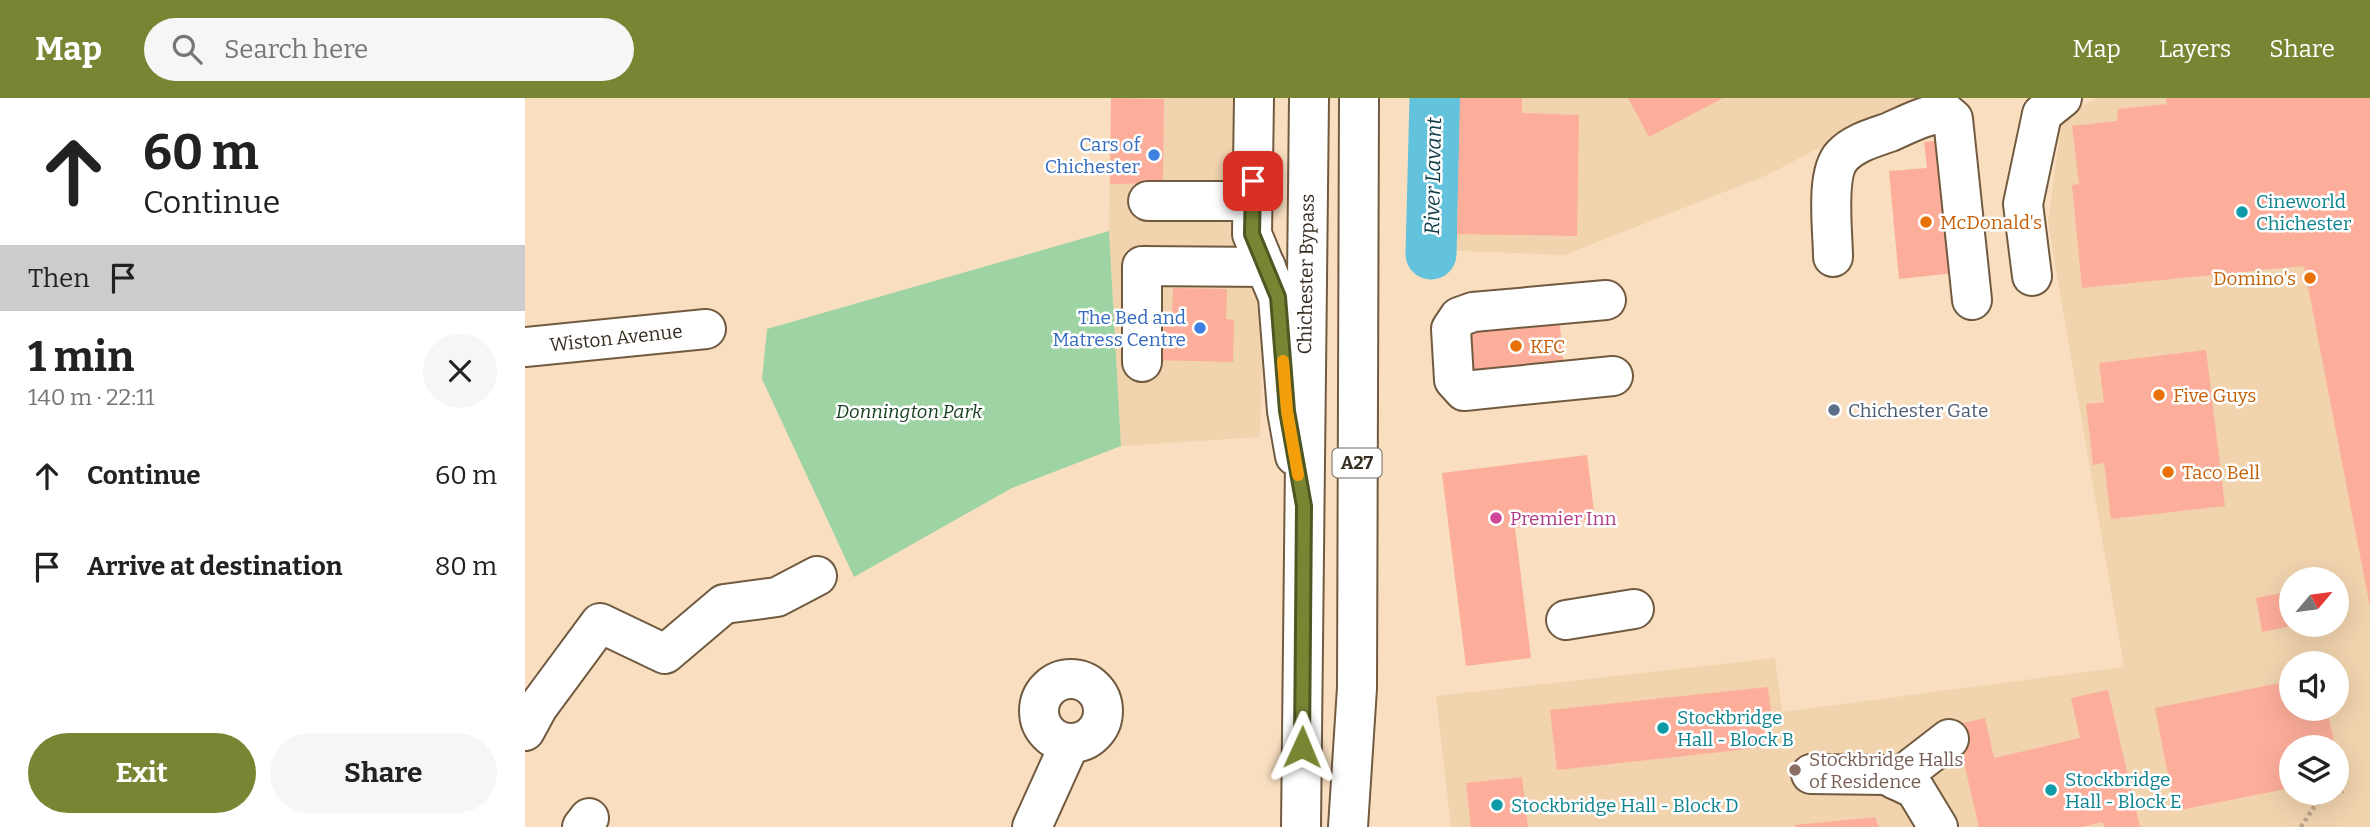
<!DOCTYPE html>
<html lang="en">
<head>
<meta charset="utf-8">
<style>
  :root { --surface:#fff; --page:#f6f6f6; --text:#222; --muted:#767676; --accent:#788634 }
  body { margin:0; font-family:Bitter,serif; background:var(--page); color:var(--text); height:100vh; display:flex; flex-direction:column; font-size:26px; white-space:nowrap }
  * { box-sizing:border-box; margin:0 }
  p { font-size:23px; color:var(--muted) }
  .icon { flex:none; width:38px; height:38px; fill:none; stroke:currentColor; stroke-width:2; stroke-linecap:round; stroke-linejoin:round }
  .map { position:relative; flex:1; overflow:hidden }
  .details { display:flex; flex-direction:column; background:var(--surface); width:525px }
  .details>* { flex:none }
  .top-card { background:#fff; color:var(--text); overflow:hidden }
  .needle { width:46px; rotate:61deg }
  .tools { position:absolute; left:1754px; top:469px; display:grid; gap:14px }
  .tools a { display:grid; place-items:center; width:70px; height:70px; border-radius:50%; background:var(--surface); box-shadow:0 7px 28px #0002; font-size:35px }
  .pin { position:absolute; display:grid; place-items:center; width:60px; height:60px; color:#fff; margin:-30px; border-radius:14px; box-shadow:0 4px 10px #0006 }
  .me { position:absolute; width:77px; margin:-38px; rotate:1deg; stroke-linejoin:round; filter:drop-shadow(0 0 5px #0008) }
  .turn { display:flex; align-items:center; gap:24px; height:147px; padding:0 28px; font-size:32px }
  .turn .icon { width:91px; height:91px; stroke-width:2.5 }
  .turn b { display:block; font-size:49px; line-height:60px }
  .then { display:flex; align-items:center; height:66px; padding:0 28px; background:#0003; gap:14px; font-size:26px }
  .round { display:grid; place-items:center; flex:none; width:74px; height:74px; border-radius:37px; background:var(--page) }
  .summary { display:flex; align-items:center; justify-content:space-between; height:119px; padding:0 28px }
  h1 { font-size:42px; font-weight:700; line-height:52px }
  .cta { display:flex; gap:14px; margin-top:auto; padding:14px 28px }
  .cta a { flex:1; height:80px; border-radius:42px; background:var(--accent); color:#fff; font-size:28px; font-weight:700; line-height:80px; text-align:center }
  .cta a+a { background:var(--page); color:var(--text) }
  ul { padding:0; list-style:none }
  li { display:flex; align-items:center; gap:21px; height:91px; padding:0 28px }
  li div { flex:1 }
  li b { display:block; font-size:26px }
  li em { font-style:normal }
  header { display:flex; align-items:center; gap:42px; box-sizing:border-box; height:98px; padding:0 35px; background:var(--accent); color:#fff }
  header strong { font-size:33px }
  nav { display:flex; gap:38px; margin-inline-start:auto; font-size:24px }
  .search { width:490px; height:63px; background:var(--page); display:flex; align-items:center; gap:18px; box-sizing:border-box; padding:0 24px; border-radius:38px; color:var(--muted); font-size:26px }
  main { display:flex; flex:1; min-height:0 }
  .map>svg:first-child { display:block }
  .built { fill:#f1d3ae; fill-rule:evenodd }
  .green { fill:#9ed3a4 }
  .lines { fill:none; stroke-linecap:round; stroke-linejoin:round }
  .river { stroke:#63c2dc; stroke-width:51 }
  .building { fill:#fdae9a }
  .minor-casing { stroke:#715b40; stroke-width:42 }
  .highway-casing { stroke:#715b40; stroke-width:42 }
  .path { stroke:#bba68d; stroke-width:4.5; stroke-dasharray:3.5 3.5; stroke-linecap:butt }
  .minor { stroke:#fff; stroke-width:38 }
  .highway { stroke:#fff; stroke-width:38 }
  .route-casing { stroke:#4e5722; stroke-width:18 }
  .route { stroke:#788634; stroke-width:12 }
  .slow { stroke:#f59e0b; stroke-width:12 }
  .shop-dot { fill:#3f7fe0; stroke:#fff; stroke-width:2.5 }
  .culture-dot { fill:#0f9aa8; stroke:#fff; stroke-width:2.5 }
  .food-dot { fill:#e8710a; stroke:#fff; stroke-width:2.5 }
  .service-dot { fill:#5c6f8a; stroke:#fff; stroke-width:2.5 }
  .hotel-dot { fill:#d1479c; stroke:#fff; stroke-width:2.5 }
  .education-dot { fill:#8d6e63; stroke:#fff; stroke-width:2.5 }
  .labels { text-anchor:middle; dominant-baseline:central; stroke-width:5; stroke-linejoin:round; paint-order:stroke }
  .shield { fill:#fff; stroke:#736c64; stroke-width:2 }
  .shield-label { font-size:18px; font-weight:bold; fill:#372d21 }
  .shop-label { font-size:19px; fill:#366cbe; stroke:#fff; text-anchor:end }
  .culture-label { font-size:19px; fill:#0d838f; stroke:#fff; text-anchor:start }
  .food-label { font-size:19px; fill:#c56008; stroke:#fff; text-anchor:start }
  .street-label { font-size:19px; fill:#372d21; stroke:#fff }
  .service-label { font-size:19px; fill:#4e5e75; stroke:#fff; text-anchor:start }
  .park-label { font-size:19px; font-style:italic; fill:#16401e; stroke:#fff }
  .hotel-label { font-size:19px; fill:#b23c85; stroke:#fff; text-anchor:start }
  .education-label { font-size:19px; fill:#785e54; stroke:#fff; text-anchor:start }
  .water-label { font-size:21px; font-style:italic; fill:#123e49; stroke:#fff }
</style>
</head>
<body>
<header>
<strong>Map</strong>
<div class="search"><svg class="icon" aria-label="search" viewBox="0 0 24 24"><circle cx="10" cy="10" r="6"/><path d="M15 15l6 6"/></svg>Search here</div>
<nav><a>Map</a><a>Layers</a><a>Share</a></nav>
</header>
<main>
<section class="details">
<div class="top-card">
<div class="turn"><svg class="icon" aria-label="ahead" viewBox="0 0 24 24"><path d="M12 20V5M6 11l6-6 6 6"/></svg><div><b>60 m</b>Continue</div></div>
<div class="then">Then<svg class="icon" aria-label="arrive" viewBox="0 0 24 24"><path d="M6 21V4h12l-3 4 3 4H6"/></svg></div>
</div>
<div class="summary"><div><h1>1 min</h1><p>140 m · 22:11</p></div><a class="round"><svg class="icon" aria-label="close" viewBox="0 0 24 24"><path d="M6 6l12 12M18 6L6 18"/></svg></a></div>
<ul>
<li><svg class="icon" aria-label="ahead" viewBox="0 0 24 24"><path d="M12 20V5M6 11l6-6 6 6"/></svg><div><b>Continue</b></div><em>60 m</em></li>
<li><svg class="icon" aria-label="arrive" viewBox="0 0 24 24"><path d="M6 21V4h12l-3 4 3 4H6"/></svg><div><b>Arrive at destination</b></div><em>80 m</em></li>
</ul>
<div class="cta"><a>Exit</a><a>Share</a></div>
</section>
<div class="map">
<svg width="1845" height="729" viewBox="0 0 1845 729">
  <rect width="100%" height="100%" fill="#f9dfc0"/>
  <g class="built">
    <path d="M586,0h159l-10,339 -139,9 -12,-215z"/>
    <path d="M919,0h472l-149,77 -202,80 -128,-5z"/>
    <path d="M1573,0h272v729h-919l-15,-131 339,-38 7,54 342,-45 -76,-444 14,-107zM1766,481h45v46h-45zM1766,565h45v46h-45zM1766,649h45v46h-45z"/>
  </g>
  <path class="green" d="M584,133l12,215 -109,42 -158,89 -92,-198 5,-50z"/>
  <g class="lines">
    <path class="river" d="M906,156l4,-156"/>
  </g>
  <g class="building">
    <path d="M586,0l53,1 -1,84 -53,1z"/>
    <path d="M935,0h62v15l57,2 -2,121 -120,-2z"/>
    <path d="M1103,0h95l-74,39z"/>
    <path d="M1641,0h204v509l-66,-341 -222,22 -10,-103 7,-1 -7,-58 45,-5 1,-12 49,-5z"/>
    <path d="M1426,41l13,133 -65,7 -10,-108 38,-3 -3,-26z"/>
    <path d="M648,190l54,1 -1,30 8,1 -1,42 -80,-2 1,-45 18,1z"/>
    <path d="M1034,220l5,48 -92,8 -4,-48z"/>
    <path d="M1681,252l19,156 -114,13 -7,-56 -11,2 -7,-61 18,-2 -5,-39z"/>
    <path d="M1062,357l8,64 -80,9 16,130 -65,8 -24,-193z"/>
    <path d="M1762,494l4,34 -29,6 -6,-34z"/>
    <path d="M1766,583v28h36l8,38h-44v41l-116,23 -20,-103z"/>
    <path d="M1243,589l7,59 -218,24 -7,-60z"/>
    <path d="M1583,592l32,137h-36l-1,-5 -22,5h-102l-24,-102 30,-7 9,40 86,-20 -9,-40z"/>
    <path d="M997,679l6,50h-57l-5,-44z"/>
    <path d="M1350,719l4,10h-84v-2z"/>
  </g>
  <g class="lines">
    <defs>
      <g id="minor">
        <path d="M729,0l-2,136 26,63 9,114 8,45"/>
        <path d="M623,103h105"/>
        <path d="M1308,159c0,-25 -8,-83 9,-101 12,-13 31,-18 48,-24 18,-8 36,-18 56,-19l7,6 19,181"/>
        <path d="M1507,178l-9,-72 19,-90 20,-16"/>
        <path d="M1081,202l-133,12 -14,5 -8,12 3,51 10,11 149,-15"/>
        <path d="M0,249l181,-18"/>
        <path d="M617,264v-96l124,1"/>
        <path d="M1041,522l68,-11"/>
        <circle cx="546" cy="613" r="32"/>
        <path d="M0,633l13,-24 62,-84 65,31 59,-50 53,-7 40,-21"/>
        <path d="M1286,676l75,1 29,14 23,38"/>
        <path d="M1371,682l53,-41"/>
        <path d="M57,729l7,-9"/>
        <path d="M507,729l38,-84"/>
      </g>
      <g id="highway">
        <path d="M776,729l8,-729"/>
        <path d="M823,729l9,-139 2,-590"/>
      </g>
    </defs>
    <use href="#minor" class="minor-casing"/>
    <use href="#highway" class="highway-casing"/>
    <path class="path" d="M1776,729l15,-23 27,-13"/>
    <use href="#minor" class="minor"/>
    <use href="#highway" class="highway"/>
  </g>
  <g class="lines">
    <defs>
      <path id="route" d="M728,83l-1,53 26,63 9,114 17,95 -2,241"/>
    </defs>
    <use href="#route" class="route-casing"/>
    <use href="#route" class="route"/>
    <path class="slow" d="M758,263l4,50 11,64"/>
  </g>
  <g class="shop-dot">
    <circle cx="629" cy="57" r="7"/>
    <circle cx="675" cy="230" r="7"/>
  </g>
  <g class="culture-dot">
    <circle cx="1717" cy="114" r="7"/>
    <circle cx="1138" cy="630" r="7"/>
    <circle cx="1526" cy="692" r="7"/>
    <circle cx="972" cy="707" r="7"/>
  </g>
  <g class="food-dot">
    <circle cx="1401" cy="124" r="7"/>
    <circle cx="1785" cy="180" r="7"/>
    <circle cx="991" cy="248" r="7"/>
    <circle cx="1634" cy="297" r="7"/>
    <circle cx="1643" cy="374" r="7"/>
  </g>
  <circle class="service-dot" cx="1309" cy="312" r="7"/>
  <circle class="hotel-dot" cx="971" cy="420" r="7"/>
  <circle class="education-dot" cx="1270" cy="672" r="7"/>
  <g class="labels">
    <rect class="shield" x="807.5" y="350.5" width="49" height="29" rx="5"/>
    <g class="shield-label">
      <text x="832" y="365">A27</text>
    </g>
    <g class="shop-label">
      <text x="615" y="46">Cars of<tspan x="615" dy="22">Chichester</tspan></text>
      <text x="661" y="219">The Bed and<tspan x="661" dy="22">Matress Centre</tspan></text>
    </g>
    <g class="culture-label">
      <text x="1731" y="103">Cineworld<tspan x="1731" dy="22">Chichester</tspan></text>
      <text x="1152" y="619">Stockbridge<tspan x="1152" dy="22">Hall - Block B</tspan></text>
      <text x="1540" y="681">Stockbridge<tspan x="1540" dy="22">Hall - Block E</tspan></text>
      <text x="986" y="707">Stockbridge Hall - Block D</text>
    </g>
    <g class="food-label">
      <text x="1415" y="124">McDonald's</text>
      <text x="1771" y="180" text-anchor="end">Domino's</text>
      <text x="1005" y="248">KFC</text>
      <text x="1648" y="297">Five Guys</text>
      <text x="1657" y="374">Taco Bell</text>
    </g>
    <g class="street-label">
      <text transform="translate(781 176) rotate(-89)">Chichester Bypass</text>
      <text transform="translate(91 240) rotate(-6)">Wiston Avenue</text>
    </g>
    <g class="service-label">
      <text x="1323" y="312">Chichester Gate</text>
    </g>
    <g class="park-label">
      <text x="384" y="313">Donnington Park</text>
    </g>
    <g class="hotel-label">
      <text x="985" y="420">Premier Inn</text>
    </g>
    <g class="education-label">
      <text x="1284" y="661">Stockbridge Halls<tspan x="1284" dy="22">of Residence</tspan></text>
    </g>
    <g class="water-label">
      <text transform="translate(908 78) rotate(-89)">River Lavant</text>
    </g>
  </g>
</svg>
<div class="tools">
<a><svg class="needle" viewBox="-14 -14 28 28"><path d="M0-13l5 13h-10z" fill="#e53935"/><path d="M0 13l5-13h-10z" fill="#767676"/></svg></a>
<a><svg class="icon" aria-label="sound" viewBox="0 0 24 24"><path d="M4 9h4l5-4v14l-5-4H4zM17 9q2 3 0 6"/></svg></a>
<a><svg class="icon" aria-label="layers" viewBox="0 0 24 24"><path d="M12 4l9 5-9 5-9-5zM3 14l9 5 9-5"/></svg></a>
</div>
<div class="pin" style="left:728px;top:83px;background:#d93025"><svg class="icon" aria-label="arrive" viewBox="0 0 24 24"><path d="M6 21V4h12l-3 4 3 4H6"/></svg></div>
<svg class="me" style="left:777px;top:649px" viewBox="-20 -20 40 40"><path d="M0-17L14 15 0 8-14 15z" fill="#788634" stroke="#fff" stroke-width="4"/></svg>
</div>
</main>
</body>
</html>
